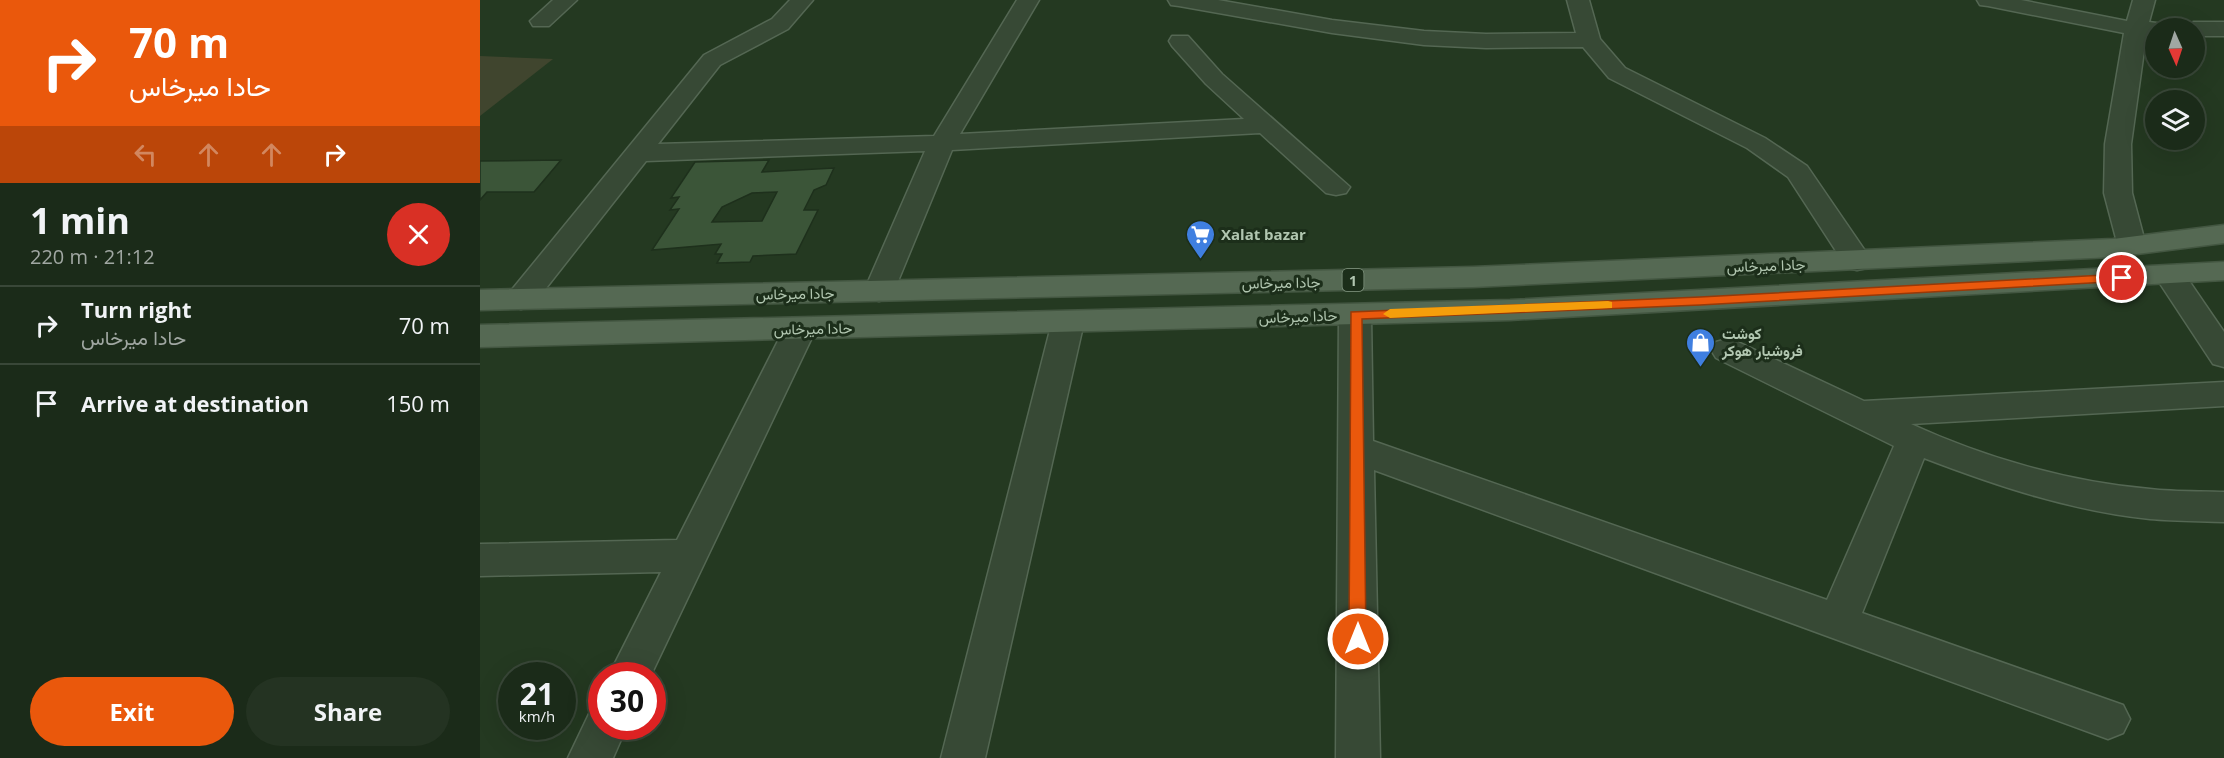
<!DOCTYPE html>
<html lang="en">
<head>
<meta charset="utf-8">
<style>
  :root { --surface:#1b2b19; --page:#243322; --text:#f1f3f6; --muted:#a0a7a2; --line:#394738; --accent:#ea580c }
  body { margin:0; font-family:"Open Sans",Vazirmatn,sans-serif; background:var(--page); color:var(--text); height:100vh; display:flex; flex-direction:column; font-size:22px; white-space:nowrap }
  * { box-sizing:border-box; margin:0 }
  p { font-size:20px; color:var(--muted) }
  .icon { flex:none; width:33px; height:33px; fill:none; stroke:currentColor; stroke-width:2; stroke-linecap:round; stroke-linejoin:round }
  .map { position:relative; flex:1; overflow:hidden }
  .panel { display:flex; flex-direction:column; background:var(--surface); width:480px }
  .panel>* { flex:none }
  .top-card { background:#ea580c; color:#fff; overflow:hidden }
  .needle { width:39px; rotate:177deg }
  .tools { position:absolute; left:1665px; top:18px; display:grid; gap:12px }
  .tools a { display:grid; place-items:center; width:60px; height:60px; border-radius:50%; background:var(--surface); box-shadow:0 6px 24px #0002,0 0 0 2px var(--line); font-size:30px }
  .speed { position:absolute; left:18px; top:662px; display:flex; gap:12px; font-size:30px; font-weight:700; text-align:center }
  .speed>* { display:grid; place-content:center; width:78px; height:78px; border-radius:50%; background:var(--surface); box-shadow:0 6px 24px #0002,0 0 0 2px var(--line); line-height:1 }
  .speed small { font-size:15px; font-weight:400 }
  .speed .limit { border:9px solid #d22; background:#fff; color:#111 }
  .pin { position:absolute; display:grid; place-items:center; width:51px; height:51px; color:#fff; margin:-26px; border:3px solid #fff; border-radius:50%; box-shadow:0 2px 6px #0007 }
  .me { position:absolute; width:66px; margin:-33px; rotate:0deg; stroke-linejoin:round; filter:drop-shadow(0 0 4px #0008) }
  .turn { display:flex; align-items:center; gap:21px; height:126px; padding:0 30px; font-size:27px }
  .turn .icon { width:78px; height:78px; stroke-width:2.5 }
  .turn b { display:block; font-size:42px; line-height:51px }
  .lanes { display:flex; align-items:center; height:57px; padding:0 30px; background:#0003; justify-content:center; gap:30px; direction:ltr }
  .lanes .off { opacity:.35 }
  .round { display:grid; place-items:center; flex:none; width:63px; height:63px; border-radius:32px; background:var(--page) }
  .headline { display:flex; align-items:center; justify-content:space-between; height:102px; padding:0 30px }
  h1 { font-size:36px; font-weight:700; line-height:45px }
  .primary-button { display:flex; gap:12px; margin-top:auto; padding:12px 30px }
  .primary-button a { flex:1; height:69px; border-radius:36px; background:var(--accent); color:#fff; font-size:24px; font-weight:700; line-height:69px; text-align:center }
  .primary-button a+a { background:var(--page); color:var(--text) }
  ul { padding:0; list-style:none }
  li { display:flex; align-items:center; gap:18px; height:78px; padding:0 30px; border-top:2px solid var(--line) }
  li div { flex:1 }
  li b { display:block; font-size:22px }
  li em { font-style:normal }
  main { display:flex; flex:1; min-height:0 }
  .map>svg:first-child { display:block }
  .green { fill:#40452e }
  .building { fill:#3b5538; stroke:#1e301c; stroke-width:1.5; fill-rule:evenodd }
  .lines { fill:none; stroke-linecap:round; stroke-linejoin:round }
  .street-casing { stroke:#546753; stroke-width:3 }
  .primary-casing { stroke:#435641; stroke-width:3 }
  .street { fill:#374935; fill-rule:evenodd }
  .primary { fill:#556953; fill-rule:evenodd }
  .route { fill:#ea580c; stroke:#983908; stroke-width:1.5 }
  .slow { fill:#f59e0b }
  .labels { text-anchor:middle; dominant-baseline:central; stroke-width:6; stroke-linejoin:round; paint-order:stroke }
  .shield { fill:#1c2e1a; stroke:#849883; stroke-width:1.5 }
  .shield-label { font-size:14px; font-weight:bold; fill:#b1c6b0 }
  .poi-label { font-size:15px; font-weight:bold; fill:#b1c6b0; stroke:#1c2e1a; text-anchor:start }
  .street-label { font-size:15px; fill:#b1c6b0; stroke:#1c2e1a }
</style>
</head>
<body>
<main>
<section class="panel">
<div class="top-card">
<div class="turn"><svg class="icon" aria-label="right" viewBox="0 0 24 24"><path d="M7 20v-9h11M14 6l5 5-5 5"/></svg><div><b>70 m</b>حادا ميرخاس</div></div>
<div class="lanes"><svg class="icon off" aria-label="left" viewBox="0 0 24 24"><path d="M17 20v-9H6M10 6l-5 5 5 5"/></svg><svg class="icon off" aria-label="ahead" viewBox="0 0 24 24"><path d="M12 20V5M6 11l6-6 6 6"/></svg><svg class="icon off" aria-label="ahead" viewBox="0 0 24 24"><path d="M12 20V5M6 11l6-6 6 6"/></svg><svg class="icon" aria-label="right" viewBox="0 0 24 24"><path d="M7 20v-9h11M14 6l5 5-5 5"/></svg></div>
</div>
<div class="headline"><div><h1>1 min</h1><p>220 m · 21:12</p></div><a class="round" style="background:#d93025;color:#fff"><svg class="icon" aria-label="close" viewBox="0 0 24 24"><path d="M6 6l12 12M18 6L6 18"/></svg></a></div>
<ul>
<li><svg class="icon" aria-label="right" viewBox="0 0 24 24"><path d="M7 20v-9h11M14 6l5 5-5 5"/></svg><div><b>Turn right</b><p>حادا ميرخاس</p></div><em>70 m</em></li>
<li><svg class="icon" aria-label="arrive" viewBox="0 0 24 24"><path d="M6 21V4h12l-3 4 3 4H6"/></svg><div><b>Arrive at destination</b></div><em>150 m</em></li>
</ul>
<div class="primary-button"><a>Exit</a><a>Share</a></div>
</section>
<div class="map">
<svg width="1744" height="758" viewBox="0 0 1744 758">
  <rect width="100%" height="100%" fill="#243921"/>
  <path class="green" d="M0,56l73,3 -73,57z"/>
  <g class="building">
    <path d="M81,160l-27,32h-47l-7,8v-39z"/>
    <path d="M289,160l-7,12 72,-4 -8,17 -12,5 -10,20h14l-22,44 -43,2 -3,6 -33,1 5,-9h-7l6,-10 -69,6 27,-41 -9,1 9,-13 -8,1 24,-36zM297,192l-15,29 -50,1 10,-15 30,-14z"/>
  </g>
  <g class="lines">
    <defs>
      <g id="street">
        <path d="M73,0h24l-28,26h-16l-3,-5z"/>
        <path d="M310,0h23l-25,29 -68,36 -62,79 276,-8 83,-136h22l-79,134 284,-15 -38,-35 -34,-38 -3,-5 3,-5h16l34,38 128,113 -4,6 -10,2 -10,-2 -66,-60 -308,17 -58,141 -4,7 -11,3 -11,-3 -4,-7 61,-140 -279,10 -114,145 -11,3 -11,-3 -4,-7 4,-7 194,-237 68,-36z"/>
        <path d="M688,0h50l114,20 92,11 62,3 90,-1 -9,-33h22l11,39 25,29 140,70 42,28 65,95 -5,7 -10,2 -10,-2 -59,-91 -41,-29 -138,-70 -26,-31 -97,1 -62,-3 -92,-12 -153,-27 -8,-1z"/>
        <path d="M1497,0h44l106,21 6,-21h22l-6,22 15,2 3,4h-11v8h-10l-15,108 1,49 14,53 -4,6 -10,3 -10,-3 -4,-6 -14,-53 1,-49 19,-111 -136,-27 -8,-1z"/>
        <path d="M1714,22h30v14h-30v-8h-11l3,-4z"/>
        <path d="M1690,266l11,3 43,63v35l-11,-3 -58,-88 4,-7z"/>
        <path d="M875,305l11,3 5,7 2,126 454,159 67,-154 -178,-88 -5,-8 5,-8 11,-3 11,3 126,59 360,-19v24l-313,18c74,34 158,58 239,65 25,3 50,2 74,3v30c-24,-1 -49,-1 -74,-3 -78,-8 -153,-33 -226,-61l-62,155 261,92 7,14 -7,14 -15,6 -734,-269 6,288h-44l3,-443 5,-7z"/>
        <path d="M588,312l11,3 5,7 -99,436h-44l111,-436 5,-7z"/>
        <path d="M320,318l11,3 5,8 -165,346h-42l52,-103 -181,4v-32l197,-4 107,-211 5,-8z"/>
        <path d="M122,707v19h25l-14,32h-45l22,-46z"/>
      </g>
      <g id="primary">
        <path d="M1744,225v18l-111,14 -640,30 -993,23v-20l993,-23 640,-28z"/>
        <path d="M1744,262v18l-714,40 -1030,27v-22l1030,-25z"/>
      </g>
    </defs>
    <use href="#street" class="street-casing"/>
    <use href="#primary" class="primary-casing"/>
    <use href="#street" class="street"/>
    <use href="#primary" class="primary"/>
  </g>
  <path class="route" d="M1642,274l6,4 -2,3 -426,24 -338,14 4,320 -2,5 -6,3 -6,-3 -3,-5 2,-327 349,-15z"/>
  <path class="slow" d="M1128,301l4,1v6l-222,10 -7,-4 7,-5z"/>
  <defs>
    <symbol id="supermarket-pin" viewBox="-11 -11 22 30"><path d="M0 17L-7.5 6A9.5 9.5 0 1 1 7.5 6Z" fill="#3f7fe0" stroke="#1c2e1a"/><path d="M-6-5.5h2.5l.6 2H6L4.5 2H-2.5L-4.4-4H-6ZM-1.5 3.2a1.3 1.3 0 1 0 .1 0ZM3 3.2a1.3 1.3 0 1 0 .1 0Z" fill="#fff"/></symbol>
    <symbol id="shop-pin" viewBox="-11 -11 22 30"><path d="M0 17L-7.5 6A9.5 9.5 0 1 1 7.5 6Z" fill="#3f7fe0" stroke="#1c2e1a"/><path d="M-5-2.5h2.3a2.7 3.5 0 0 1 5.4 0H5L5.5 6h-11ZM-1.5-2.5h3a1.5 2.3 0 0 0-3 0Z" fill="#fff"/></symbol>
  </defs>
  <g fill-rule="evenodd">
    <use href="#supermarket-pin" x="704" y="218" width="33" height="45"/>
    <use href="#shop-pin" x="1204" y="326" width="33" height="45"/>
  </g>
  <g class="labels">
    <rect class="shield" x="862.5" y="269" width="21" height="22" rx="4.5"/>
    <g class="shield-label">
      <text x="873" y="280">1</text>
    </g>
    <g class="poi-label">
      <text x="741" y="234">Xalat bazar</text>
      <text x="1242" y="333">كوشت<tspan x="1242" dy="17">فروشيار هوكر</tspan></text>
    </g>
    <g class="street-label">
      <text transform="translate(1286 265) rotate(-2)">جادا ميرخاس</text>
      <text transform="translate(801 282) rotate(-1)">جادا ميرخاس</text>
      <text transform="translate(315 293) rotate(-1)">جادا ميرخاس</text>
      <text transform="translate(818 316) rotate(-2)">حادا ميرخاس</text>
      <text transform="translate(333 328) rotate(-1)">حادا ميرخاس</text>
    </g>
  </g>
</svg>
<div class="tools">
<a><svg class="needle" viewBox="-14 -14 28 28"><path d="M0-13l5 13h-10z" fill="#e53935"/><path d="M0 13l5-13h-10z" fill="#a0a7a2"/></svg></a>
<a><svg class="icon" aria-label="layers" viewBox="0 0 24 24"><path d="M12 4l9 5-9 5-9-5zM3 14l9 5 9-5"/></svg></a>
</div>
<div class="speed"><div>21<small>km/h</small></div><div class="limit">30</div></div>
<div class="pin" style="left:1642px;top:278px;background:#d93025"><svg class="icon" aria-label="arrive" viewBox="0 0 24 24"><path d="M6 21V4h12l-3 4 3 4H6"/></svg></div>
<svg class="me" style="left:878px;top:639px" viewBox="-20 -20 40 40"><circle r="17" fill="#ea580c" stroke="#fff" stroke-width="3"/><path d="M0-11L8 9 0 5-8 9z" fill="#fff"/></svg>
</div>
</main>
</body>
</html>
